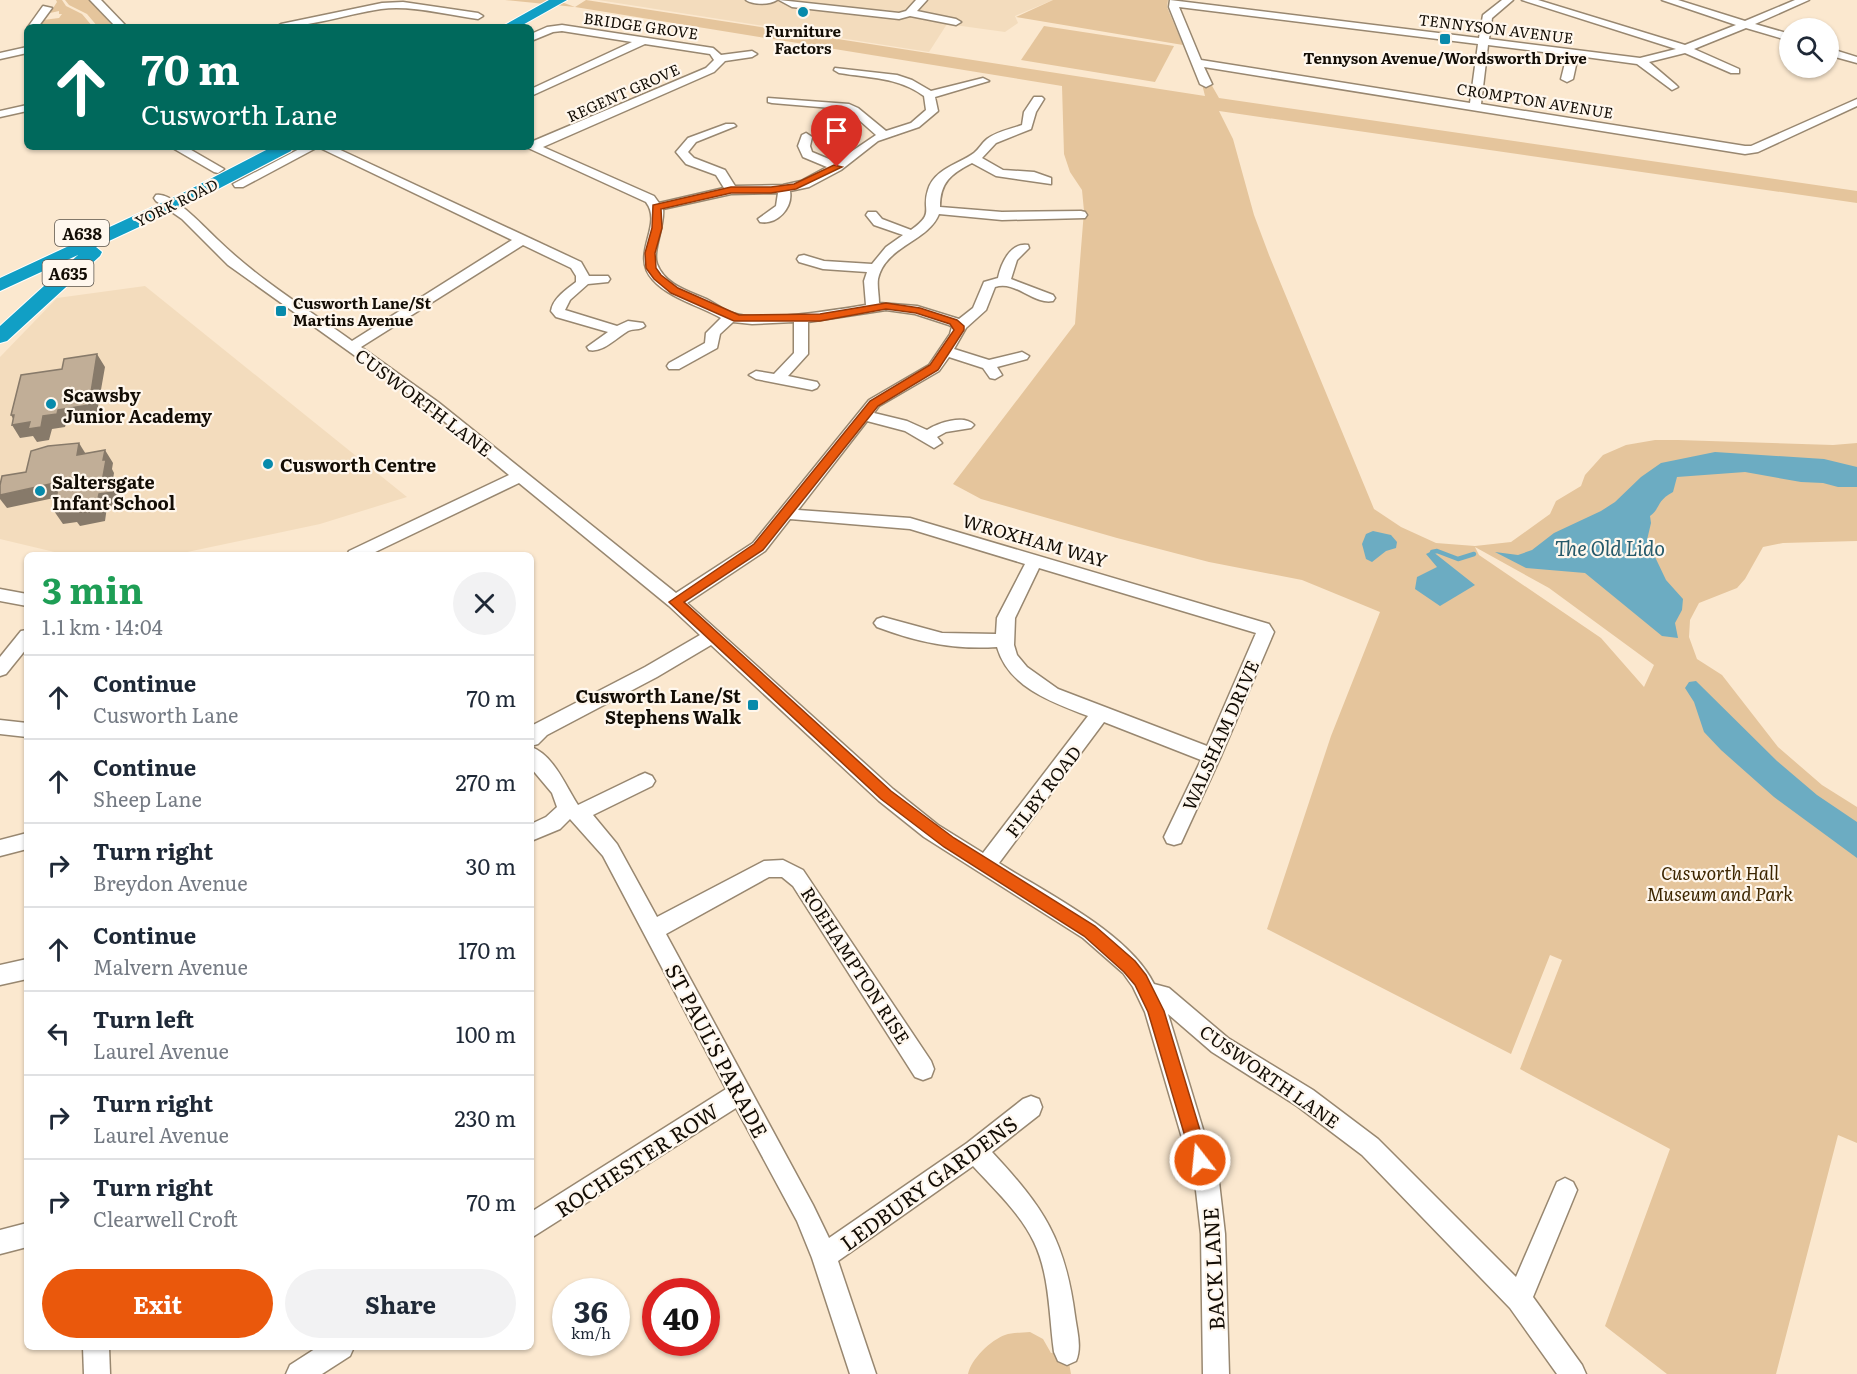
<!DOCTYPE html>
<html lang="en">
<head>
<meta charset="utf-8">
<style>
  :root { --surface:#fff; --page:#f2f2f3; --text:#1f2937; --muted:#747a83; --line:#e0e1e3; --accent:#ea580c }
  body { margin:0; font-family:Literata,serif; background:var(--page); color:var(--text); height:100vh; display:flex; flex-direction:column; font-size:22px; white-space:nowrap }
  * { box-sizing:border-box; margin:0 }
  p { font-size:20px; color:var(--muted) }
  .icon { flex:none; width:33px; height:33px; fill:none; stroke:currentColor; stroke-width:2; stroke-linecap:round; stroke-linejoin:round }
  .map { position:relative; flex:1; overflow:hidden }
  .details { position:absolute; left:24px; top:552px; width:510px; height:798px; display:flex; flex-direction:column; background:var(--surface); border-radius:9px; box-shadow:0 2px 4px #0004 }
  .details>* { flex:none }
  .banner { position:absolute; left:24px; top:24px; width:510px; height:126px; border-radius:9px; box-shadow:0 2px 4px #0004; background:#00695c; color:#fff; overflow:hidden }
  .controls { position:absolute; left:1779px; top:18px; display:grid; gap:12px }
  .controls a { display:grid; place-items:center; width:60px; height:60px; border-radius:50%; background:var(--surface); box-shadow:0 2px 4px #0004; font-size:30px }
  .speed { position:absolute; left:552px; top:1278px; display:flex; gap:12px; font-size:30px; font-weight:700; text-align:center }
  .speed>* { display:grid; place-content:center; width:78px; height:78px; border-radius:50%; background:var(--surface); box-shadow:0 2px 4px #0004; line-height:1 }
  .speed small { font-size:15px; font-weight:400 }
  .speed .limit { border:9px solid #d22; background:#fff; color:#111 }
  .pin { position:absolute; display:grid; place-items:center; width:51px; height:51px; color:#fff; margin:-62px -26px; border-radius:50% 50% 50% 0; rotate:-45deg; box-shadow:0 0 6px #0007 }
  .pin .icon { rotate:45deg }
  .me { position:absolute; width:66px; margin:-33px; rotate:344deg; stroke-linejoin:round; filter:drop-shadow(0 0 4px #0008) }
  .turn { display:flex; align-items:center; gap:21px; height:126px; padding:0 18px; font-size:27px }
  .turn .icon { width:78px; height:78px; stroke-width:2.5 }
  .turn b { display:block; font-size:42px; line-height:51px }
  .round { display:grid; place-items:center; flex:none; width:63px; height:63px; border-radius:32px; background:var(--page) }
  .headline { display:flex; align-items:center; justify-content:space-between; height:102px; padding:0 18px }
  h1 { font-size:36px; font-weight:700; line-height:45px; color:#1e9e55 }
  .cta { display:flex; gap:12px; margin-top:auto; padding:12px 18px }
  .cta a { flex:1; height:69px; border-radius:36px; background:var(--accent); color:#fff; font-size:24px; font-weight:700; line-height:69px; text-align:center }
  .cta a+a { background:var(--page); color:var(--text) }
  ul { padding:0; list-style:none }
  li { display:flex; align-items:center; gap:18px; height:84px; padding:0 18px; border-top:2px solid var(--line) }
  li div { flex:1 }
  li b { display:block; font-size:22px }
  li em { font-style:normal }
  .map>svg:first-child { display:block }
  .built { fill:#f3dcbd }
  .green { fill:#e5c59c; fill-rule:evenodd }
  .water { fill:#6cacc2 }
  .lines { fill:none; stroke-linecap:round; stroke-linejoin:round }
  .stream { stroke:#6cacc2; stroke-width:4.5 }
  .minor-casing { stroke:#988770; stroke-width:3 }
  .highway-casing { stroke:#fff; stroke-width:2 }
  .minor { fill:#fff; fill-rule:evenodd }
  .highway { fill:#119fc5; fill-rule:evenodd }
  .shaded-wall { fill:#877a6a }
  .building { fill:#c1ae97; stroke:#877a6a; stroke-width:1.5 }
  .route { fill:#ea580c; stroke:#983908; stroke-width:1.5 }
  .poi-dot { fill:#078aab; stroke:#fff7ed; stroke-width:2 }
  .labels { text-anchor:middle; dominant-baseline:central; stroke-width:4.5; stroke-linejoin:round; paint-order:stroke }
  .far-street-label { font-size:15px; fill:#130d05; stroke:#fff7ed }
  .far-poi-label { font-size:15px; font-weight:bold; fill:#130d05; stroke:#fff7ed }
  .shield { fill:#fff7ed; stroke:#5a534b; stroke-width:1.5 }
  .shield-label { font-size:16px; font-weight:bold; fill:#130d05 }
  .poi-label { font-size:18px; font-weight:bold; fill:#130d05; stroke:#fff7ed; text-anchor:start }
  .street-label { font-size:18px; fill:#130d05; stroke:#fff7ed }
  .park-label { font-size:18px; font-style:italic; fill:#3d2600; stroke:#fff7ed }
  .water-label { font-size:20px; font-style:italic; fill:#25596a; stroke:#fff7ed }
  .near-street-label { font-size:21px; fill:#130d05; stroke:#fff7ed }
</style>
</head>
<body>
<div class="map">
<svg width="1857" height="1374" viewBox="0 0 1857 1374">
  <rect width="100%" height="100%" fill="#fbe8cf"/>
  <g class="built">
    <path d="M598,0h455l-38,16 3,7 -13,9 -58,-8 -18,28z"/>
    <path d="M145,286l262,211 -87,27 -147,31h-106l-67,-16v-182l57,-59z"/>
  </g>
  <g class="green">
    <path d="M56,0h6l4,6 16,8 11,13h-53l3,-7 16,-2 3,-4h-3v-3l-9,2 7,-11z"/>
    <path d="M65,0h24l25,27h-16l-11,-13 -18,-9z"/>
    <path d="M505,0h51l19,7 11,-7 619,96 -3,-12h9l8,14 638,93v12l-638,-92 14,28 21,76 15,40 105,254 27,18 35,16 39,3 36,-4 39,-28 6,-13 25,-15 4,-11 18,-20 23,-10 29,-5h23l155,5 24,-2v98l-74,2 -20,4 -18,32 -8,9 -38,15 -9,17 -1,17 8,22 25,16 56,72 44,38 35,22v336l-19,-8 -62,239h-109l-62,-48 65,-177 -150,-80 42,-109 -12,-5 -39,99 -244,-125 64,-193 49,-124 -78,-32 -93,-18 -92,-24 -136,-39 -28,-15 122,-160 9,-113 -2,-21 -12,-18 -6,-18 -2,-68 -487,-79zM1475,547l74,41 105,77 -10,22 -43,-49 -122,-83z"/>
    <path d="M1053,0h115l-1,7 16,38 -167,-28z"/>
    <path d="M1044,26l130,20 -19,36 -134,-22z"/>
    <path d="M1030,1332l13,7 8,14 16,-1 4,22h-103c3,-15 23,-34 37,-39 7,-3 17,-2 25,-3z"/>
  </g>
  <g class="water">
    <path d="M1715,452l109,7 33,8v20h-19l-15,-4 -22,-1 -56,-10 -68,5 -4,15c-17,9 -12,16 -23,24l1,7 -4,17 19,40 17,19 -1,11 -7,13 3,15 -16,-2 -77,-63 -59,-5 -31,-16 23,3 14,-5 22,-17 47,-22 14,-9 26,-25 20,-14z"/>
    <path d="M1373,531l18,4 6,7 -1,6 -10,3 -14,11 -6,-3 -4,-15 4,-10z"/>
    <path d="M1432,551l43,34 -35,21 -25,-17 2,-12 20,-10 -11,-13z"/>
    <path d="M1696,681l81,80 40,34 40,27v36l-83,-61 -53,-47 -17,-18 -10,-30 -9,-14 4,-6z"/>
  </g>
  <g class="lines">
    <path class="stream" d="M1432,552l5,-1 21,8 16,-5"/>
    <defs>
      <g id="minor">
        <path d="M90,0h11l26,27h-11z"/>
        <path d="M746,0h31c-7,5 -24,5 -31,0z"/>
        <path d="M779,0l120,13 7,-2 10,-11h11l-10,11 39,8 5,3 -5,3 -46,-9 -11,3 -107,-12z"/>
        <path d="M1170,0l309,38 4,-23 19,-15h11l-21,18 -3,21 151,19 36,-9 -154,-49h16l147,45 51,-20 -74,-25h16l67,21 50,-21h14l-54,24 35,10v7l-44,-13 -52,21 45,20v4h-8l-46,-20 -36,9 27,23 2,2 -6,3 -35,-26 -59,-8 -5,23 -6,3 -6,-3 6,-24 -79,-10 -7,59 264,42h6l106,-47v7l-99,46 -13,2 -541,-87 8,17 -6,3 -6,-3 -31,-77zM1179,7l299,37 -8,59 -269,-43z"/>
        <path d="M403,2l75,11 5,3 -5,3c-31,-4 -66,-14 -97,-10 -35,5 -69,18 -105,18l5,-3 101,-21z"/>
        <path d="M43,6l9,2 -14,19h-10z"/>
        <path d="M562,25l151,23 8,7 31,-4 5,3 -5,3 -27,4 -11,11 -171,75 111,49 5,7 65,-15 -8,-13 -30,-11 -10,-12 12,-14 38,-14h8l2,2 -40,16 -8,10 6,6 31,12 10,16 48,-1 18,-4 26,-14 -24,-10 -5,-11 4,-11 4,-2 6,4 -2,9 2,6 24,10 40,-27 -26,-23 -7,-3 -71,-6 -4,-1v-4l81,6 9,4 28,23 25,-8 15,-13 -2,-14c-26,-19 -55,-18 -85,-23l-5,-3 1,-2 62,7 15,5 19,11 52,-13 6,3 -54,16 3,14 -19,16 -41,14 -37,29 -32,17 -19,4c3,17 -13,34 -30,31l-2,-3 18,-13 2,-13 -47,1 -68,15c2,17 -11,42 -6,55 7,18 25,25 42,32 12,4 22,13 33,17 28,10 104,-3 134,-8l-2,-24 3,-9 -44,-3 -24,-7 -2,-3 2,-3 5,-1 20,6 48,3 14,-17 17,-12 -29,-10 -8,-10 2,-3h8l6,7 29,11c25,-18 10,-19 17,-40 6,-21 31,-26 46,-37 5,-4 8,-10 13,-14 9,-7 24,-10 35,-14l2,-13 10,-15h8l2,2 -8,13 -5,17 -35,14 -14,15 21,12 31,2 17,6v6l-55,-8 -24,-13c-21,11 -32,19 -32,44l62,5 79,-1 4,1 2,3 -2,3 -83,2 -63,-6c-11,28 -54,32 -61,65 -1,7 1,16 1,24l38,3 42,13 14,-11 11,-26 14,-4c3,-14 12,-36 30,-33l1,3 -12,12 -6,19 42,16 2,3 -2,3c-20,4 -37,-21 -58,-14l-9,23 -20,18 -12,21 35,11 33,-8 7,4 -2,3 -30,8 5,8 -7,4 -5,-1 -7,-10 -34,-11 -10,14 -60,35 -5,7 33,8 20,9c11,-7 37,-16 47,-5l-3,3 -25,4 -9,5 5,6 -8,5 -29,-17 -38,-10 -69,89 112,8 359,106 5,8 -53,124 -40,87 -7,2 -7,-2 -3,-6 37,-77 -97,-38 -105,141c47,30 130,70 155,121l15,4 59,50 85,52 65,49 138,138 41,-95 8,-4 8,4 4,8 -44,107 49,68 4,9h-29l-47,-66 -148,-153 -65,-49 -85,-54 -44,-38 51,168 6,52 4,140h-26l-2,-140 -6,-52 -50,-170 -12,-25 -10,-14 -40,-35 -159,-101 -45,-36 -168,-156 -54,32 -110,58 -9,9 -7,2v-19l2,-2 112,-58 55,-32 -31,-29 -150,-123 -150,72h-22l2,-4 160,-76 -81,-67 -200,-143 -46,-46 -26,-18 -2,-3 2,-3c16,-4 50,34 62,45 40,39 89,69 134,101l160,-101 -194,-93h16l247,115 8,14h19l2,3 -2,3 -20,2 -18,16 -5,10 52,16 11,-5 15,2 2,3c-6,5 -11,2 -17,5 -12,7 -25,22 -39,19l-2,-3 21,-15 -52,-15 -5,-6c2,-13 15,-21 25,-29v-6l-5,-8 -48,-23 -162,102 77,55 238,191 77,-50 116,-143 60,-35 21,-31 2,-7 -3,-2 -34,-11 -29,-4 -78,12v32l-20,22 29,6 2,3 -2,3 -5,2 -56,-11 -7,-4 7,-4 18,3 20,-21v-31l-42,2 -19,-2 -13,12 -3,14 -38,21h-10l-2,-3 2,-3 36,-20 1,-10 15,-15c-21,-12 -52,-20 -68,-38 -24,-26 11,-54 -7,-78l-120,-55h5v-5l175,-74 8,-8 -4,-6 -65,-10 -114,52v-7l101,-47 -70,-11 -9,1 -22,9v-7l16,-7zM790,519l120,10 115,35 -28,54 -1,16 -54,-1 -59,-16 -6,2 -3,4 3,4c40,15 77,23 120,20 12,41 55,55 91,69l-105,137 -45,-28 -45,-36 -206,-186 78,-52zM1039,568l217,65 -49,113 -149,-57 -31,-22 -10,-12 -3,-10 1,-27z"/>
        <path d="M27,47v6l-27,6v-6z"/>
        <path d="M1828,48l29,9v6l-29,-8z"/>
        <path d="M27,105v6l-27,6v-6z"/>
        <path d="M171,147h15l38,22 -6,4 -4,-1z"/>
        <path d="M303,147h15l-75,40h-8l-2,-3z"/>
        <path d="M0,589l27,5v12l-27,-5z"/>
        <path d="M27,630v18l-21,26 -6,2v-19l21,-26z"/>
        <path d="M0,720l27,3v14l-27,-3z"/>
        <path d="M531,747c23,8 35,40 47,58l60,-29 7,-3 7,3 3,5 -3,5 -59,29 24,29 40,73 107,-56 19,-1 20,10 128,191 3,8 -3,8 -8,3 -8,-3 -122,-191 -11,-9h-13l-103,57 147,271 16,33 138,-95 56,-44 8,-3 8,3 3,8 -3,8 -47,37c52,56 73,87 83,164 2,15 7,31 1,45l-9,4 -9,-4 -4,-9c-5,-35 -4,-77 -20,-110 -14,-29 -39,-52 -61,-76l-135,95 38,113h-26l-38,-116 -15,-37 -61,-113 -205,130v-26l195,-123 -123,-233 -33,-37 -10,10 -29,12v-17l15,-7 11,-10 -5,-14 -21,-25z"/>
        <path d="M27,833v16l-27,7v-16z"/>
        <path d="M27,959v20l-27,6v-20z"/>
        <path d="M27,1223v24l-27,7v-24z"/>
        <path d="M83,1347h26l1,27h-26z"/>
        <path d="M318,1347h36l-4,9 -28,18h-36l4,-9z"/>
      </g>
      <g id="highway">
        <path d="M549,0h18l-48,27h-18z"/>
        <path d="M272,147h21l-2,4 -94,49 -101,47 6,5 -2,4 -93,85 -7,2v-17l78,-71 -78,36v-13l185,-86z"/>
      </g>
    </defs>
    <use href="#minor" class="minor-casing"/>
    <use href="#highway" class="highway-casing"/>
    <use href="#minor" class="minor"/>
    <use href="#highway" class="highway"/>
  </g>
  <g class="shaded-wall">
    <path d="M97,354l8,13 -9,51 -30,5 -1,4 -13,2 -3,11 -12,2 -4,-6 -13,2 -8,-13 4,-1 -5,-9h3l16,7 28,-12z"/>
    <path d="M79,443l8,13 -10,-1z"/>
    <path d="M105,450l8,13 -1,6 2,4 -3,19 4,-12 8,13 -1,12 -15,2 -2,14 -25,5 -3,-4 -14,2 -9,-13 45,-17 3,-12 1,-22z"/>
    <path d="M59,482l9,13 -61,13 -7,-9v-4z"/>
  </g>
  <g class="building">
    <path d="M97,354l-8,51 -31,5 -1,4 -14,2 -2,11 -13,2 2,-7 -18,3 2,-10h-3l10,-40 41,-6 2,-10z"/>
    <path d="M79,443l-2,12 28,-5 -2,10h3l-4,22 13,-2 -1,12 -15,2 -3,14 -25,5 1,-5 -18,3 5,-29 -59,13v-10l2,-9 24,-4 5,-21 17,-5z"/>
  </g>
  <path class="route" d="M834,165l8,2 -46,22 -25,4h-40l-70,16 1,19 -7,25 1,15 5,7 17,13 61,27 81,-1 66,-11 34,5 37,12 7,6v4l-26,40 -60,36 -115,144 -79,52 207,189 63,47 141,88 40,35 11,14 18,36 45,149 -2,7 -7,2 -6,-2 -2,-7 -44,-148 -13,-27 -11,-13 -40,-36 -140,-89 -63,-48 -212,-197 85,-58 116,-143 60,-36 24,-35 -4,-6 -34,-11 -30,-4 -66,12h-86l-63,-28 -17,-14 -8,-11 -1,-15 7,-25 1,-23 78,-18h40l23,-3z"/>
  <g class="poi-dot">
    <circle cx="803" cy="12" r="6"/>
    <rect x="1439" y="33" width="12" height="12" rx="3"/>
    <rect x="275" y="305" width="12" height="12" rx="3"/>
    <circle cx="51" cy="404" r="6"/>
    <circle cx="268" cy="464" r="6"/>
    <circle cx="40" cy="491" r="6"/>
    <rect x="747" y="699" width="12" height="12" rx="3"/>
  </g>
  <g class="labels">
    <g class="far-street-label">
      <text transform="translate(641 25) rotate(8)">BRIDGE GROVE</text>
      <text transform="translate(1496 28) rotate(7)">TENNYSON AVENUE</text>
      <text transform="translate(623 92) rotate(-24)">REGENT GROVE</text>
      <text transform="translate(1535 100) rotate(9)">CROMPTON AVENUE</text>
      <text transform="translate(176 202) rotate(-26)">YORK ROAD</text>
    </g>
    <g class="far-poi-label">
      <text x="803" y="30">Furniture<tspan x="803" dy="17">Factors</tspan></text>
      <text x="1445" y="57">Tennyson Avenue/Wordsworth Drive</text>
      <text x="293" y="302" text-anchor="start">Cusworth Lane/St<tspan x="293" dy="17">Martins Avenue</tspan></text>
    </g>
    <g class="shield">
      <rect x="55" y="220" width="54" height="26" rx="4.5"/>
      <rect x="42.5" y="260" width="51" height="26" rx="4.5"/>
    </g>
    <g class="shield-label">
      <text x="82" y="233">A638</text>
      <text x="68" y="273">A635</text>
    </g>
    <g class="poi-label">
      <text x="63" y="394">Scawsby<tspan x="63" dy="21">Junior Academy</tspan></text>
      <text x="280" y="464">Cusworth Centre</text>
      <text x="52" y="481">Saltersgate<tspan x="52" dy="21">Infant School</tspan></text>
      <text x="741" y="695" text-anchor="end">Cusworth Lane/St<tspan x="741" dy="21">Stephens Walk</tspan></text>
    </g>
    <g class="street-label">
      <text transform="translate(424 402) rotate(37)">CUSWORTH LANE</text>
      <text transform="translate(1035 540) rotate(16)">WROXHAM WAY</text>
      <text transform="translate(1220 735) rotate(-66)">WALSHAM DRIVE</text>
      <text transform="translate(1043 791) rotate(-52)">FILBY ROAD</text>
      <text transform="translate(856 965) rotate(57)">ROEHAMPTON RISE</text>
      <text transform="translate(1270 1076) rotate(35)">CUSWORTH LANE</text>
    </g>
    <g class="park-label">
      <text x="1720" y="872">Cusworth Hall<tspan x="1720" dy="21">Museum and Park</tspan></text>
    </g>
    <g class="water-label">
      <text x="1610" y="547">The Old Lido</text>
    </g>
    <g class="near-street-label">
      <text transform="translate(718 1050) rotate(62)">ST PAUL'S PARADE</text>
      <text transform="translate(636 1159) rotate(-33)">ROCHESTER ROW</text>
      <text transform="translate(928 1182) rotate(-36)">LEDBURY GARDENS</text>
      <text transform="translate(1212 1269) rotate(-93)">BACK LANE</text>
    </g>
  </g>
</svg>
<div class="controls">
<a><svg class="icon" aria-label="search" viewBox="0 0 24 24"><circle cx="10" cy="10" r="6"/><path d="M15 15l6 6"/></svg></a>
</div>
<div class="speed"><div>36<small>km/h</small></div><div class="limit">40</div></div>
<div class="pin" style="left:837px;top:167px;background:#d93025"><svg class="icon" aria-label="arrive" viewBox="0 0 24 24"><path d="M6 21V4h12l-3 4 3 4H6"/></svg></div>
<svg class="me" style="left:1200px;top:1160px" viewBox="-20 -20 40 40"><circle r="17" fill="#ea580c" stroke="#fff" stroke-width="3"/><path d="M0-11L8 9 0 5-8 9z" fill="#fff"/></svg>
<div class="banner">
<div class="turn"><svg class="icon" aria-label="ahead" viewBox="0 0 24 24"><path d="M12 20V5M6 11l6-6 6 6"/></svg><div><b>70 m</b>Cusworth Lane</div></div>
</div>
<section class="details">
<div class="headline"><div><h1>3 min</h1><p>1.1 km · 14:04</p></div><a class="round"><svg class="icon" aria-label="close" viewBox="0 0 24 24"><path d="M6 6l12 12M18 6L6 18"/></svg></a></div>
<ul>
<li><svg class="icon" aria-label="ahead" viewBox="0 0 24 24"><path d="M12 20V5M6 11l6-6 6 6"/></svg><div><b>Continue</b><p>Cusworth Lane</p></div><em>70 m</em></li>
<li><svg class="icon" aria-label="ahead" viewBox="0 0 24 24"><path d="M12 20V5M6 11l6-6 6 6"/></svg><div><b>Continue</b><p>Sheep Lane</p></div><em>270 m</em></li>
<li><svg class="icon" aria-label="right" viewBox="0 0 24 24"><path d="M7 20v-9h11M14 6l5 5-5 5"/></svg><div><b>Turn right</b><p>Breydon Avenue</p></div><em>30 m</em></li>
<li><svg class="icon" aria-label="ahead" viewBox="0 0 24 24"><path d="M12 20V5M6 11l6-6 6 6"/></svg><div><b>Continue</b><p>Malvern Avenue</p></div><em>170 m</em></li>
<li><svg class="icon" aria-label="left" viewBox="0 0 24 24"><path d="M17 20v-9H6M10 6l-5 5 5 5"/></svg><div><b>Turn left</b><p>Laurel Avenue</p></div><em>100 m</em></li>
<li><svg class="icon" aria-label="right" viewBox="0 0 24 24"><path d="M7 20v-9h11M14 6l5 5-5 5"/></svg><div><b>Turn right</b><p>Laurel Avenue</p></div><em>230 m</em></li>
<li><svg class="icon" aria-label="right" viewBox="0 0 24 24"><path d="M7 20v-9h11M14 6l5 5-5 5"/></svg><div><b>Turn right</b><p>Clearwell Croft</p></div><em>70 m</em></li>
</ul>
<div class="cta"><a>Exit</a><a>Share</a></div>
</section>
</div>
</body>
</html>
